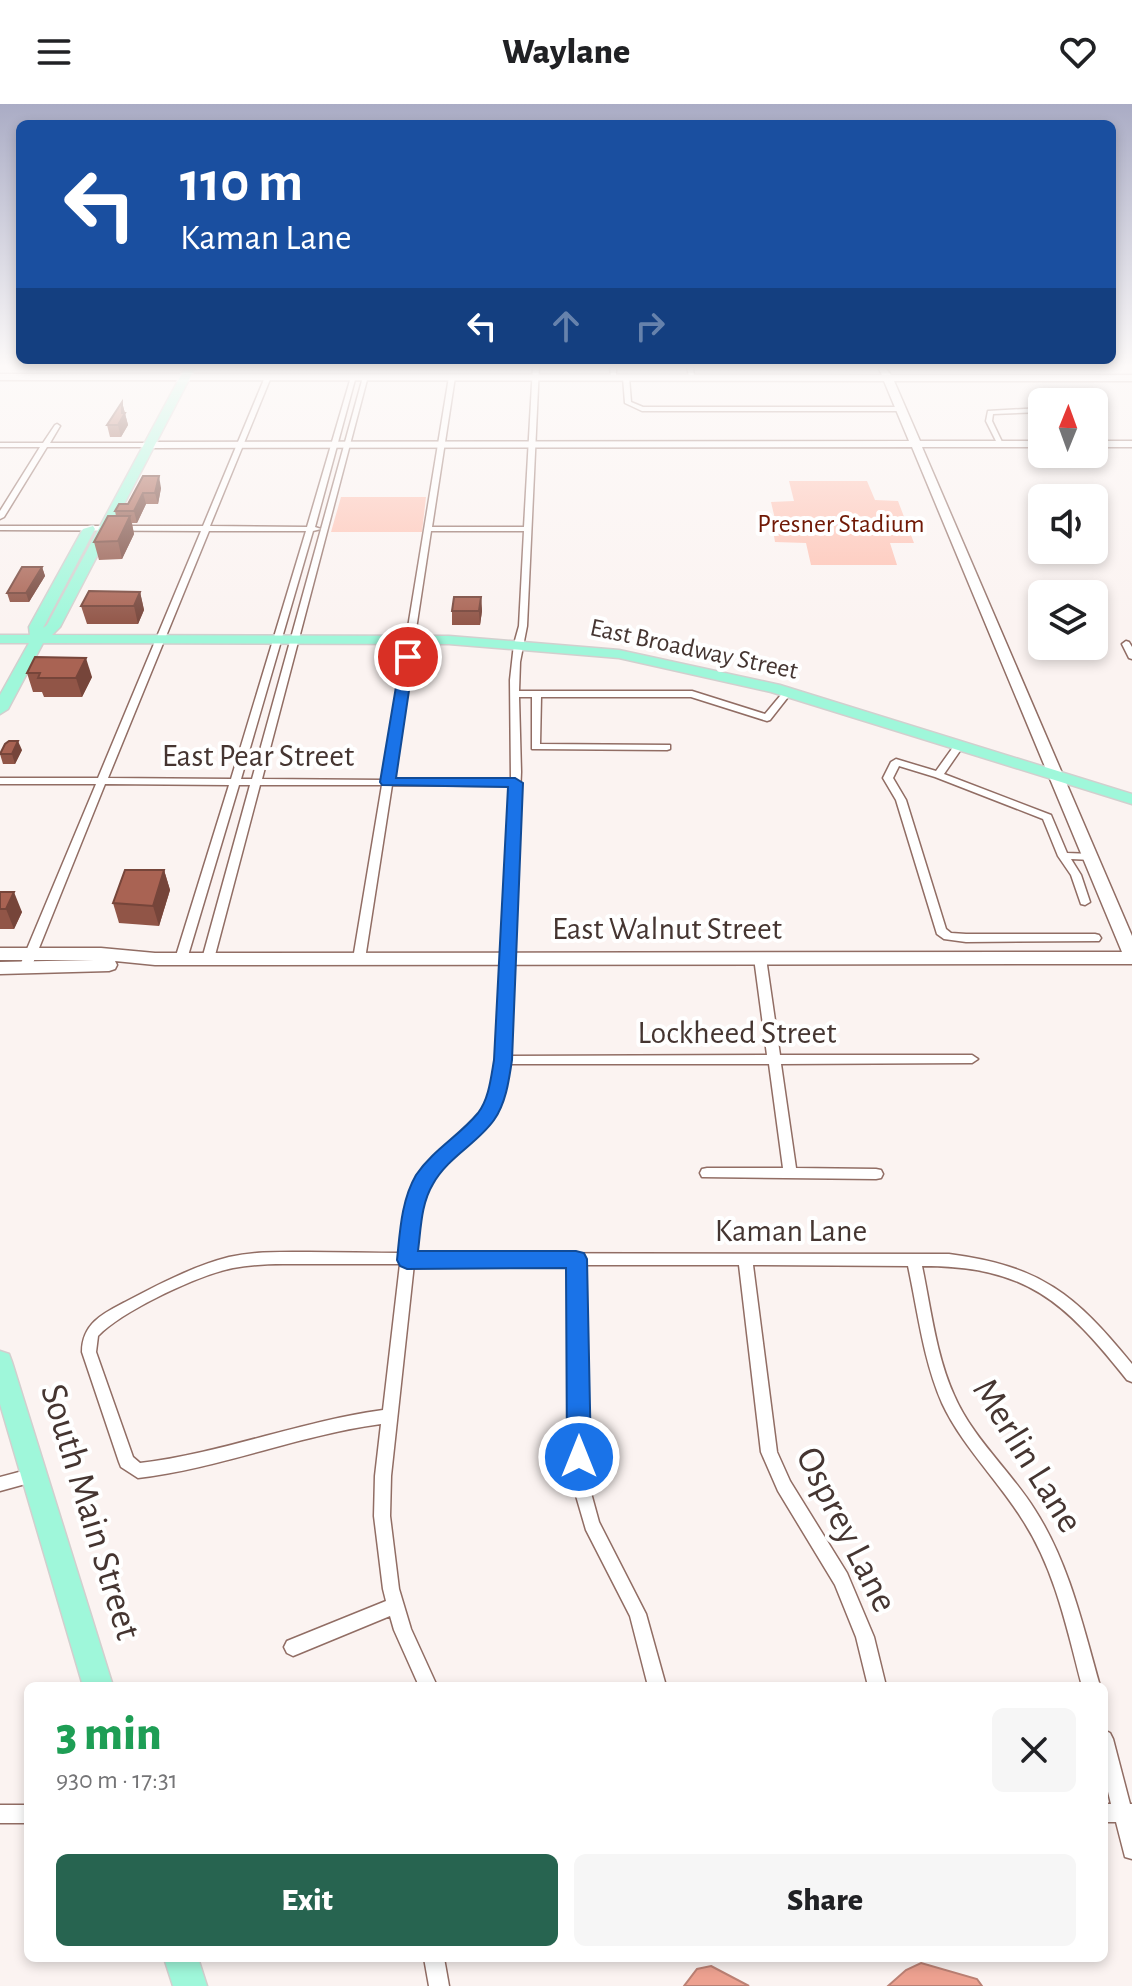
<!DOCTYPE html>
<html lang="en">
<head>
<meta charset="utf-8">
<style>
  :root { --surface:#fff; --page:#f6f6f6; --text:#202124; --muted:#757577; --accent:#276450 }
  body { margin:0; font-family:"Alegreya Sans",sans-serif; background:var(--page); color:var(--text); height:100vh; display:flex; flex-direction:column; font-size:30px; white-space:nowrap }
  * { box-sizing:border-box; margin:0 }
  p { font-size:26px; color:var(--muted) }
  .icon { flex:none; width:44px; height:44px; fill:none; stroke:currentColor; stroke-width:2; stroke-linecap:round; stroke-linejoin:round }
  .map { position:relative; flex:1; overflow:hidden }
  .sheet { position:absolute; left:24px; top:1578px; width:1084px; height:280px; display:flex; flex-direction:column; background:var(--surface); border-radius:12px; box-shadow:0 4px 12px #0003 }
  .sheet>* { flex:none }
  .banner { position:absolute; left:16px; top:16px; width:1100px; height:244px; border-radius:12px; box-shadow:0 4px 12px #0003; background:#1a4fa0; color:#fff; overflow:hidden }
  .needle { width:52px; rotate:1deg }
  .tools { position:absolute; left:1028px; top:284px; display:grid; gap:16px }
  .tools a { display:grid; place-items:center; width:80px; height:80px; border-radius:12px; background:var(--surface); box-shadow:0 4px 12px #0003; font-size:40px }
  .pin { position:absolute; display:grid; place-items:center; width:68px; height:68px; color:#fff; margin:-34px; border:4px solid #fff; border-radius:50%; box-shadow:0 2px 8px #0007 }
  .me { position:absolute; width:88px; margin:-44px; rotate:0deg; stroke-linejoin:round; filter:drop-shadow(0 0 6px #0008) }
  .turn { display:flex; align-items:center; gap:28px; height:168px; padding:0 32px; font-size:36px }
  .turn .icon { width:104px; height:104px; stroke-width:2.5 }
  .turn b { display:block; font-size:56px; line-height:68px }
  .lanes { display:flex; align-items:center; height:76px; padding:0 32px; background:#0003; justify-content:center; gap:40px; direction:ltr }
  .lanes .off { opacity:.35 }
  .round { display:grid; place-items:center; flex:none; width:84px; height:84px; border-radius:12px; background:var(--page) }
  .summary { display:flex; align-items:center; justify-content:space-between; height:136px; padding:0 32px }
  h1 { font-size:48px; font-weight:800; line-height:60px; color:#1e9e55 }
  .cta { display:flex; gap:16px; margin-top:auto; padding:16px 32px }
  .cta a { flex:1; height:92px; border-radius:12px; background:var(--accent); color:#fff; font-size:32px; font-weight:800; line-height:92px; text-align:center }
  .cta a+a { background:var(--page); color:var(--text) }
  header { display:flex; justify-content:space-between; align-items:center; height:104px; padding:0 32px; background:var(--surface); font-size:36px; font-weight:800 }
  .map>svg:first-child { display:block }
  .green { fill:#fec1b2 }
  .water { fill:#eda190; stroke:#bb8174; stroke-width:2 }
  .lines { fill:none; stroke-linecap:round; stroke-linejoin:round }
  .street-casing { stroke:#916d64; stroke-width:3 }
  .secondary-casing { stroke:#916d64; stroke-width:3 }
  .primary-casing { stroke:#d2cfce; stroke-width:3 }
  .street { fill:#fff; fill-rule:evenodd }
  .secondary { fill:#fff; fill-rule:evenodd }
  .primary { fill:#9ff7da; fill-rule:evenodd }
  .wall { fill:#915547 }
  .shaded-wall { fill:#76453a }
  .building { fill:#a96353; stroke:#76453a; stroke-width:2 }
  .route { fill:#1a73e8; stroke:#114b97; stroke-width:2 }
  .labels { text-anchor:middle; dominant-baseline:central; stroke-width:8; stroke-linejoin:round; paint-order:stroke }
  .far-park-label { font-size:26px; fill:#701805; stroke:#fff }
  .far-street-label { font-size:26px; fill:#453531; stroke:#fff }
  .street-label { font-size:32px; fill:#453531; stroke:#fff }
  .near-street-label { font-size:38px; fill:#453531; stroke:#fff }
</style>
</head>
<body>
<header><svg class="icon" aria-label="menu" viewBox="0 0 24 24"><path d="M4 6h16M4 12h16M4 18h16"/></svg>Waylane<svg class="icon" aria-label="heart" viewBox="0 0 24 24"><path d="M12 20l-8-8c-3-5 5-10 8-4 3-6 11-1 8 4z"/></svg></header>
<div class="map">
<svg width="1132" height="1882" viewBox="0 0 1132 1882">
  <rect width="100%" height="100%" fill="#fbf3f1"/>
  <g class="green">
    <path d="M789,377h78l8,19 23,1 16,42h-24l7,22h-86l-5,-22 -31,-1 -1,-6h5l-8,-34 23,-1z"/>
    <path d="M341,393h85l-4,35h-91z"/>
  </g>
  <g class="water">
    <path d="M921,1859l56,16 5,7h-94l18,-16z"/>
    <path d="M711,1862l38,20h-65l13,-17z"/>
  </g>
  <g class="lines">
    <defs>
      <g id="street">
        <path d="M533,262h6l-12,260 -7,36 -1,29h173l73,23 20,-24 3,-1 4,3 -22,28 -3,1 -76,-24h-150l-1,47 130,1v4l-3,1 -135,-1v-52h-13l2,75 -12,284 258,-1 -13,-97 6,-4 6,4 14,97h192l6,4 -6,4 -191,1 15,104 80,1 5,1 2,4 -2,4 -5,1 -174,-2 -2,-4 2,-4 5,-1h76l-14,-104h-261l-5,29 -12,26 -55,53 -16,36 -5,45 534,1c92,12 126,40 183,110v18l-5,-2c-63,-79 -100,-114 -205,-114 9,43 14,89 32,129 19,44 56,75 81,115 34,53 48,116 65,176h-18c-15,-57 -27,-117 -60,-167 -25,-40 -60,-73 -80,-116 -19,-44 -24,-91 -34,-137l-155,-1 24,187 13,29 57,92 27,64 12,49h-18l-12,-49 -21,-52 -57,-94 -17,-39 -22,-187h-156l5,217 11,40 47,92 20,72h-18l-18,-70 -44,-86 -14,-48 -3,-217 -155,-1 -23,212 -1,40 9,73 12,40 26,57h-18l-25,-56 -4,-14 -97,40 -6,-3 -3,-6 3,-6 99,-40 -3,-12 -9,-73 1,-40 6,-52c-82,11 -160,44 -243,54l-17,-11 -2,-5 -37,-110c0,-29 22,-39 45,-51 32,-17 67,-35 102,-44 26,-6 53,-5 80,-5 31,0 61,1 92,1l5,-45 18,-39 58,-56 9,-20 6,-33 14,-274 -119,-1 -27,174 -6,4 -6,-4 29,-174h-122l-46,174 -6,4 -6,-4 48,-174h-11l-52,174 -6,4 -6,-4 54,-174 -124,-1 -74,184 -2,3h-8l-2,-3 77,-184h-96v-6h98l103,-247 -201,-1v-4h203l62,-149 3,-2 3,2 -61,149 97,1 44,-150 5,-1 -41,151 6,2 -8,2 -72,248h11l111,-402 5,-1 -106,403 121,1 66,-403 3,-2 3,2 -23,150h92zM209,427h97l-75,248 -123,-1zM431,427h93l-5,95 -5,18 -4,36 1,100h-118zM283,1160h117l-17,146c-82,11 -160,43 -243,53l-7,-6 -37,-105 2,-16c24,-25 100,-61 135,-68 16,-3 33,-4 50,-4z"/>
        <path d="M610,262h6v12l-5,-1z"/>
        <path d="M687,262h6l1,12 -5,-1z"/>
        <path d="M626,271l3,2 2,25 12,5h258l3,2 -3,2h-259l-17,-8 -2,-26z"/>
        <path d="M1042,304v4l-49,2 -1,7 11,23 -5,1 -12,-24 2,-10z"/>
        <path d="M57,320l3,2 -10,17h99l3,2 -3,2h-102l-43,70 -4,2v-8l40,-64h-40v-4h43l12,-18z"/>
        <path d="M1126,537l3,1 3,5v12l-3,-1 -7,-14z"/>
        <path d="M959,638l5,3 -20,29 107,41 16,38 25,1 5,3 -5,3 -21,-1 10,16 9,27 -5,3 -4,-1 -10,-29 -13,-19 -15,-37 -108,-42 -36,-11 -6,12 13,22 40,129 5,4 15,1h129l4,1 2,3 -2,3 -133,1 -22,-3 -7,-5 -41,-134 -13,-22 8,-16 5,-3 40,12 20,-28z"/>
        <path d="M34,1364l6,2 2,5 -2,5 -40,11v-14z"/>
        <path d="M1104,1626l6,3 3,6 17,65h2v55l-7,-2 -9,-35h-12v-18h7l-7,-29z"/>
        <rect x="0" y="1701" width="28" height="18"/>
        <path d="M424,1854h20l5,28h-20z"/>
      </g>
      <g id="secondary">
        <path d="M884,262l7,9h241v6h-238l26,60h122v6h-120l210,489v28l-977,1 -40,-4 2,4 -2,4 -6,2 -109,3v-12l94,-2h-94v-12h101l54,5 967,-1 -210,-505 -763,1 -5,-3 5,-3 760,-1 -25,-60 -884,-1v-6l882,1 -3,-6z"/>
        <rect x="1094" y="337" width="38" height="6"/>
      </g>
      <g id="primary">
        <path d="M186,262h10l-136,261 -8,8 397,1 170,14 161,35 352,109v10l-361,-112 -152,-34 -170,-14 -406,-1 -35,66 -8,5v-19l29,-52h-29v-8h30l-1,-8 54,-98 10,-3 2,3 -52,99 4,-3z"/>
        <path d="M0,1247l9,3 3,8 101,324h-30l-83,-282z"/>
        <path d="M164,1854h34l9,28h-34z"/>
      </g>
    </defs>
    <use href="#street" class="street-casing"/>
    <use href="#secondary" class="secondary-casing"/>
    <use href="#primary" class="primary-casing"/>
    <use href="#street" class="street"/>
    <use href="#secondary" class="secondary"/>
    <use href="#primary" class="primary"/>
  </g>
  <g class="wall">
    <path d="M234,262h65l-1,1 -63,1z"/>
    <path d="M122,298l6,23 -7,12h-11l-3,-12z"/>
    <path d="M143,372l18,12 -3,16h-12l-9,19h-5l2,11 -12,25 -23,1 -5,-18 22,-26 -1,-5 13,-7z"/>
    <path d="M42,463l3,9 -16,26h-19l-3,-9z"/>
    <path d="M140,488l4,18 -6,14h-51l-6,-18z"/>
    <path d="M481,493l1,14 -2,14h-28v-14z"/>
    <path d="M35,553l57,20 -10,20h-38l-2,-5h-9l-6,-19z"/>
    <path d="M22,646l-7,14h-12l-3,-10z"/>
    <path d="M164,766l6,20 -11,36 -40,-3 -6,-20z"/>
    <path d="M0,788l22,20 -8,17h-14z"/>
  </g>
  <g class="shaded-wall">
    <path d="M122,298l6,23 -7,12 -3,-12 4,-12z"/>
    <path d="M159,372l2,12 -3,16 -3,-11z"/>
    <path d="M143,389l3,11 -9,19 -3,-12z"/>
    <path d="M130,412l4,18 -12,25 -4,-18z"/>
    <path d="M42,463l3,9 -16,26 -3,-9z"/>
    <path d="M140,488l4,18 -6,14 -4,-18z"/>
    <path d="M481,493l1,14 -2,14 -1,-14z"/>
    <path d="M86,554l6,19 -10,20 -6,-19z"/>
    <path d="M18,637l4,9 -7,14 -3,-10z"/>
    <path d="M164,766l6,20 -11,36 -6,-20z"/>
    <path d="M14,788l8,20 -8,17 -8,-20z"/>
  </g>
  <g class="building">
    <path d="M122,298v11h3l-7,12h-11z"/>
    <path d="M143,372h16l-4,17h-12l-9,18h-19l4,-7h9z"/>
    <path d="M108,412h22l-12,25 -24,1z"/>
    <path d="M22,463h20l-16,26h-19z"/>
    <path d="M89,487l51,1 -6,14h-53z"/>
    <path d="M454,493h27l-2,14h-27z"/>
    <path d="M35,553l51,1 -10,20h-38l2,-5h-13z"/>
    <path d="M9,637h9l-6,13h-12l5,-10z"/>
    <path d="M125,766h39l-11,36 -40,-3z"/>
    <path d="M0,788h14l-8,17h-6z"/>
  </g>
  <linearGradient id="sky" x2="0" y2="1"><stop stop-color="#aaacc5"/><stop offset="0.5" stop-color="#fdfaf9"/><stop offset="1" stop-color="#fdfaf9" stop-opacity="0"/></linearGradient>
  <rect width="1132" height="525" fill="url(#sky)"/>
  <path class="route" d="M408,549l6,4 -18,121h119l8,5 -11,277c-3,20 -6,43 -18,60 -17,24 -46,37 -61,64 -12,20 -12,44 -15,67h158l8,2 3,6 4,198 -4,8 -8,3 -9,-3 -3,-8 -1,-189 -159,1 -7,-3 -3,-6c3,-28 4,-59 19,-85 17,-25 43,-39 62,-62 11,-14 13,-36 16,-53l14,-273 -126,-2 -2,-3 21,-125z"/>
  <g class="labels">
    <g class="far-park-label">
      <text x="841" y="420">Presner Stadium</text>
    </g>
    <g class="far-street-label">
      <text transform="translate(694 545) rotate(12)">East Broadway Street</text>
    </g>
    <g class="street-label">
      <text x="258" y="652">East Pear Street</text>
      <text x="667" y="825">East Walnut Street</text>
      <text x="737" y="929">Lockheed Street</text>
      <text x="791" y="1127">Kaman Lane</text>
    </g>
    <g class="near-street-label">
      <text transform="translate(1027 1352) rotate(58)">Merlin Lane</text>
      <text transform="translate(90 1408) rotate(73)">South Main Street</text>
      <text transform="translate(846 1426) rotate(63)">Osprey Lane</text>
    </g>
  </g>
</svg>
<div class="tools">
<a><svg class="needle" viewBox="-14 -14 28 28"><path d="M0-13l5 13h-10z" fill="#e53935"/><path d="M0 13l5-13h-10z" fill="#757577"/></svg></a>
<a><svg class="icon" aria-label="sound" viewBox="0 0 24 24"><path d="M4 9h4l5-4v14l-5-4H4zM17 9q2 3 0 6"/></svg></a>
<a><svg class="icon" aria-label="layers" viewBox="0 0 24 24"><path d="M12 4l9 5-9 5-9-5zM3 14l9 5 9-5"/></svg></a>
</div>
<div class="pin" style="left:408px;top:553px;background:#d93025"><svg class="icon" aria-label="arrive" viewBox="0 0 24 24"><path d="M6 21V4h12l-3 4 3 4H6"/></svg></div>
<svg class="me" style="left:579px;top:1353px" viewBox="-20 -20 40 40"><circle r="17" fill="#1a73e8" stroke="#fff" stroke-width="3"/><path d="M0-11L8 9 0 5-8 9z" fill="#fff"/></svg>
<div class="banner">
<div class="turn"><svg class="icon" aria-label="left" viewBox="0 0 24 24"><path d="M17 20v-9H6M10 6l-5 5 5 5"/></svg><div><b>110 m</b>Kaman Lane</div></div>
<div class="lanes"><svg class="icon" aria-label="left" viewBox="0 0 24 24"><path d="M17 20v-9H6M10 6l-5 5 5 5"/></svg><svg class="icon off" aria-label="ahead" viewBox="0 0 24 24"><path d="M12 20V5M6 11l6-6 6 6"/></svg><svg class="icon off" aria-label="right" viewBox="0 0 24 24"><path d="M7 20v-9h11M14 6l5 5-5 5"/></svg></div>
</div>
<section class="sheet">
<div class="summary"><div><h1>3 min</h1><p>930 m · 17:31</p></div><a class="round"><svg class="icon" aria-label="close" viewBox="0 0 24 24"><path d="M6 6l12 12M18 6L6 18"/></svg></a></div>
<div class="cta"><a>Exit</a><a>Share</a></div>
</section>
</div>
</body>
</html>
